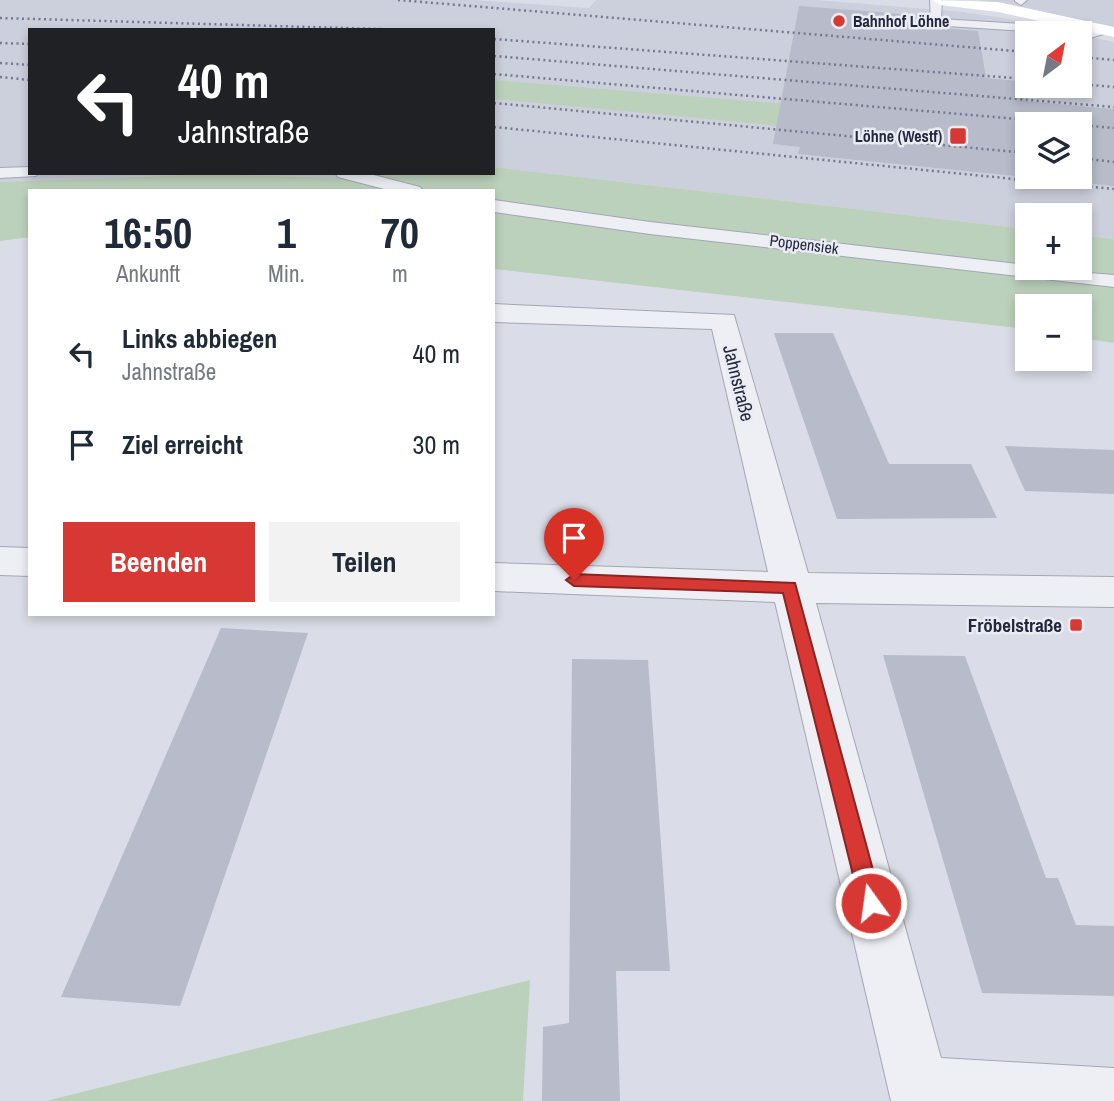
<!DOCTYPE html>
<html lang="de">
<head>
<meta charset="utf-8">
<style>
  :root { --surface:#fff; --page:#f2f2f3; --text:#1f2937; --muted:#747a83; --accent:#d83833 }
  body { margin:0; font-family:"Archivo Narrow",sans-serif; background:var(--page); color:var(--text); height:100vh; display:flex; flex-direction:column; font-size:26px; white-space:nowrap }
  * { box-sizing:border-box; margin:0 }
  p { font-size:23px; color:var(--muted) }
  .icon { flex:none; width:38px; height:38px; fill:none; stroke:currentColor; stroke-width:2; stroke-linecap:round; stroke-linejoin:round }
  .map { position:relative; flex:1; overflow:hidden }
  .panel { position:absolute; left:28px; top:189px; width:467px; height:427px; display:flex; flex-direction:column; background:var(--surface); border-radius:0px; box-shadow:0 4px 10px #0003 }
  .panel>* { flex:none }
  .banner { position:absolute; left:28px; top:28px; width:467px; height:147px; border-radius:0px; box-shadow:0 4px 10px #0003; background:#202124; color:#fff; overflow:hidden }
  .needle { width:46px; rotate:32deg }
  .fabs { position:absolute; left:1015px; top:21px; display:grid; gap:14px }
  .fabs a { display:grid; place-items:center; width:77px; height:77px; border-radius:0px; background:var(--surface); box-shadow:0 4px 10px #0003; font-size:35px }
  .pin { position:absolute; display:grid; place-items:center; width:60px; height:60px; color:#fff; margin:-72px -30px; border-radius:50% 50% 50% 0; rotate:-45deg; box-shadow:0 0 7px #0007 }
  .pin .icon { rotate:45deg }
  .me { position:absolute; width:77px; margin:-38px; rotate:346deg; stroke-linejoin:round; filter:drop-shadow(0 0 5px #0008) }
  .turn { display:flex; align-items:center; gap:24px; height:147px; padding:0 35px; font-size:32px }
  .turn .icon { width:91px; height:91px; stroke-width:2.5 }
  .turn b { display:block; font-size:49px; line-height:60px }
  .eta { display:flex; justify-content:space-evenly; align-items:center; height:119px; text-align:center }
  .eta b { font-size:42px; font-weight:700; line-height:49px }
  .primary-button { display:flex; gap:14px; margin-top:auto; padding:14px 35px }
  .primary-button a { flex:1; height:80px; border-radius:0px; background:var(--accent); color:#fff; font-size:28px; font-weight:700; line-height:80px; text-align:center }
  .primary-button a+a { background:var(--page); color:var(--text) }
  ul { padding:0; list-style:none }
  li { display:flex; align-items:center; gap:21px; height:91px; padding:0 35px }
  li div { flex:1 }
  li b { display:block; font-size:26px }
  li em { font-style:normal }
  .map>svg:first-child { display:block }
  .built { fill:#cccfdc; fill-rule:evenodd }
  .green { fill:#bcd1bb }
  .building { fill:#b7bbca; fill-rule:evenodd }
  .lines { fill:none; stroke-linecap:round; stroke-linejoin:round }
  .service-casing { stroke:#a3a7b4; stroke-width:2 }
  .minor-casing { stroke:#a3a7b4; stroke-width:2 }
  .service { fill:#edeff5; fill-rule:evenodd }
  .minor { fill:#edeff5; fill-rule:evenodd }
  .secondary { fill:#fff; fill-rule:evenodd }
  .rail { stroke:#737991; stroke-width:2.5; stroke-dasharray:2 3.5; stroke-linecap:butt }
  .route { fill:#d83833; stroke:#8c2421; stroke-width:2 }
  .poi-dot { fill:#d83833; stroke:#eaecf4; stroke-width:2.5 }
  .labels { text-anchor:middle; dominant-baseline:central; stroke-width:5; stroke-linejoin:round; paint-order:stroke }
  .far-poi-label { font-size:16px; font-weight:bold; fill:#24283d; stroke:#eaecf4; text-anchor:start }
  .far-street-label { font-size:16px; fill:#24283d; stroke:#eaecf4 }
  .street-label { font-size:19px; fill:#24283d; stroke:#eaecf4 }
  .poi-label { font-size:19px; font-weight:bold; fill:#24283d; stroke:#eaecf4; text-anchor:end }
</style>
</head>
<body>
<div class="map">
<svg width="1114" height="1101" viewBox="0 0 1114 1101">
  <rect width="100%" height="100%" fill="#dadde7"/>
  <g class="built">
    <path d="M0,0h473l116,8 7,-8h220l148,12 70,11 39,10h-46v53h53v-51l34,7v197l-34,-4v-20h-53v14l-533,-62v-137h-464v143h317l-7,5 -129,-4 -211,8zM1027,124h53v53h-53z"/>
    <path d="M977,0h137v28l-92,-21z"/>
  </g>
  <g class="green">
    <path d="M494,80l533,44v25l-533,-50z"/>
    <path d="M494,167l533,62v39h53v-33l34,4v104l-34,-5v-32h-53v23l-533,-60v-78h-464v46l-30,4v-59l211,-8 129,4 7,-5h147z"/>
    <path d="M530,980l-7,121h-477z"/>
  </g>
  <g class="building">
    <path d="M799,6l104,8v11l75,6 8,47 33,3 6,20 89,8v77l-316,-32 2,-7 -27,-3zM1027,124h53v53h-53z"/>
    <path d="M774,333h59l56,131h82l26,54 -160,1z"/>
    <path d="M1005,446l109,4v44l-89,-3z"/>
    <path d="M221,628l87,5 -128,373 -119,-9z"/>
    <path d="M883,655l82,1 81,222h12l18,47 38,1v70l-132,-3z"/>
    <path d="M572,659l76,1 22,311h-54l4,130h-78l1,-74 26,-4z"/>
  </g>
  <g class="lines">
    <defs>
      <g id="service">
        <path d="M930,0h12l-1,19 81,5 33,9 -124,-8z"/>
        <path d="M1027,0l-6,5 -6,-4v-1z"/>
        <path d="M1103,26l6,4 -2,3 -27,8 -1,-8z"/>
        <path d="M30,167v6h8l-2,3 -36,2v-10z"/>
        <path d="M335,173h31l54,14 3,4h-31l-54,-14z"/>
        <path d="M494,200l156,22 377,43v3l87,7v12l-464,-53 -156,-22z"/>
      </g>
      <g id="minor">
        <path d="M494,304l240,11 74,258 306,4v30l-298,-4 125,455 173,10v33h-223l-116,-499 -281,-11v-28l274,9 -56,-243 -218,-7z"/>
        <path d="M0,547l30,1v28l-30,-1z"/>
      </g>
    </defs>
    <use href="#service" class="service-casing"/>
    <use href="#minor" class="minor-casing"/>
    <use href="#service" class="service"/>
    <use href="#minor" class="minor"/>
    <path class="secondary" d="M932,0l66,2 116,25v10l-116,-25 -58,-7z"/>
    <g class="rail">
      <path d="M398,0l629,52"/>
      <path d="M0,18l413,12"/>
      <path d="M494,39l533,40"/>
      <path d="M0,43l30,1"/>
      <path d="M494,56l620,51"/>
      <path d="M1080,57l34,3"/>
      <path d="M0,63l30,2"/>
      <path d="M494,74l582,50"/>
      <path d="M0,77l30,3"/>
      <path d="M1080,84l34,3"/>
      <path d="M494,103l533,50"/>
      <path d="M1080,125l34,3"/>
      <path d="M494,127l620,62"/>
      <path d="M1080,158l34,4"/>
    </g>
  </g>
  <path class="route" d="M574,574l221,9 87,320 -3,7 -8,3 -8,-3 -3,-7 -77,-310 -209,-7 -8,-6z"/>
  <g class="poi-dot">
    <circle cx="839" cy="21" r="7"/>
    <rect x="949" y="127" width="18" height="18" rx="3.5"/>
    <rect x="1069" y="618" width="14" height="14" rx="3.5"/>
  </g>
  <g class="labels">
    <g class="far-poi-label">
      <text x="853" y="21">Bahnhof Löhne</text>
      <text x="942" y="136" text-anchor="end">Löhne (Westf)</text>
    </g>
    <g class="far-street-label">
      <text transform="translate(804 244) rotate(7)">Poppensiek</text>
    </g>
    <g class="street-label">
      <text transform="translate(739 383) rotate(76)">Jahnstraße</text>
    </g>
    <g class="poi-label">
      <text x="1062" y="625">Fröbelstraße</text>
    </g>
  </g>
</svg>
<div class="fabs">
<a><svg class="needle" viewBox="-14 -14 28 28"><path d="M0-13l5 13h-10z" fill="#e53935"/><path d="M0 13l5-13h-10z" fill="#747a83"/></svg></a>
<a><svg class="icon" aria-label="layers" viewBox="0 0 24 24"><path d="M12 4l9 5-9 5-9-5zM3 14l9 5 9-5"/></svg></a>
<a>+</a>
<a>−</a>
</div>
<div class="pin" style="left:574px;top:580px;background:#d93025"><svg class="icon" aria-label="arrive" viewBox="0 0 24 24"><path d="M6 21V4h12l-3 4 3 4H6"/></svg></div>
<svg class="me" style="left:871px;top:903px" viewBox="-20 -20 40 40"><circle r="17" fill="#d83833" stroke="#fff" stroke-width="3"/><path d="M0-11L8 9 0 5-8 9z" fill="#fff"/></svg>
<div class="banner">
<div class="turn"><svg class="icon" aria-label="left" viewBox="0 0 24 24"><path d="M17 20v-9H6M10 6l-5 5 5 5"/></svg><div><b>40 m</b>Jahnstraße</div></div>
</div>
<section class="panel">
<div class="eta">
<div><b>16:50</b><p>Ankunft</p></div>
<div><b>1</b><p>Min.</p></div>
<div><b>70</b><p>m</p></div>
</div>
<ul>
<li><svg class="icon" aria-label="left" viewBox="0 0 24 24"><path d="M17 20v-9H6M10 6l-5 5 5 5"/></svg><div><b>Links abbiegen</b><p>Jahnstraße</p></div><em>40 m</em></li>
<li><svg class="icon" aria-label="arrive" viewBox="0 0 24 24"><path d="M6 21V4h12l-3 4 3 4H6"/></svg><div><b>Ziel erreicht</b></div><em>30 m</em></li>
</ul>
<div class="primary-button"><a>Beenden</a><a>Teilen</a></div>
</section>
</div>
</body>
</html>
